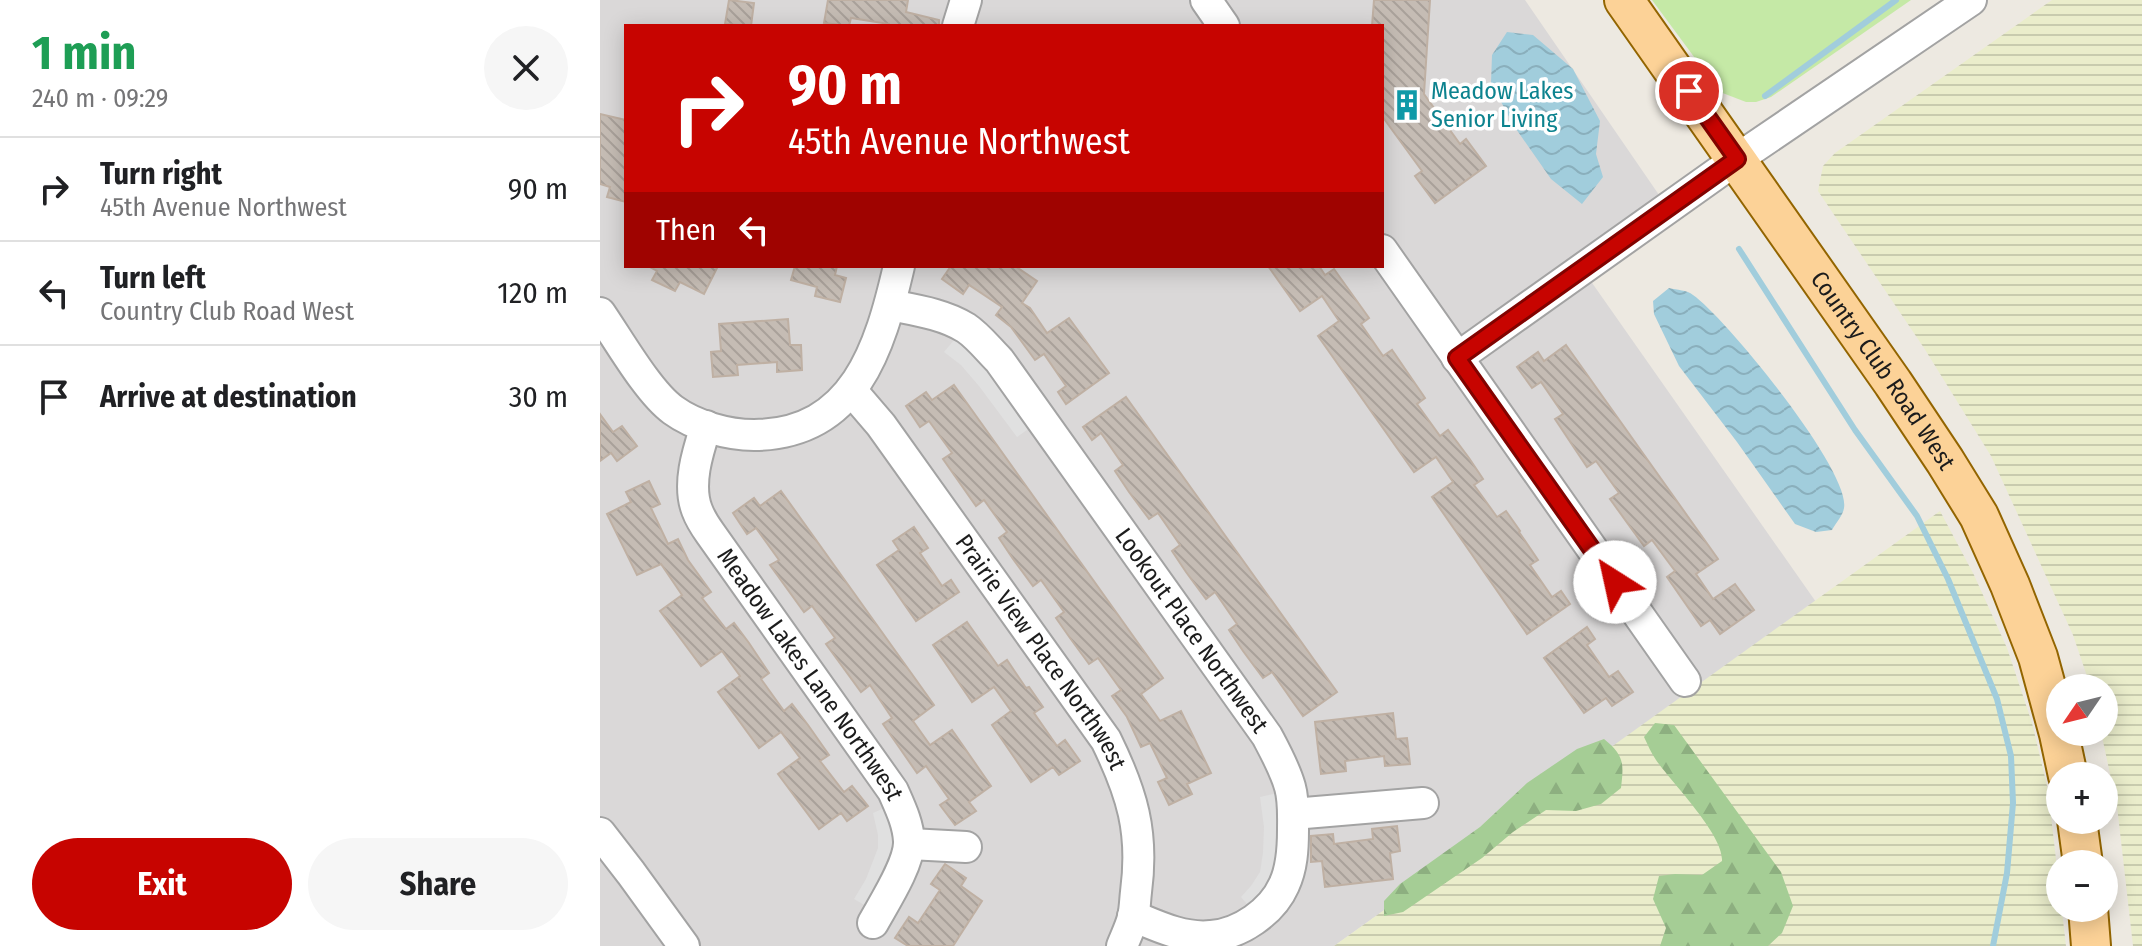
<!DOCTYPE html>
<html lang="en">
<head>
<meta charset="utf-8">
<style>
  :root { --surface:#fff; --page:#f6f6f6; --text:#202124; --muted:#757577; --line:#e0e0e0; --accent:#c70400 }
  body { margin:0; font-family:"Fira Sans Condensed",sans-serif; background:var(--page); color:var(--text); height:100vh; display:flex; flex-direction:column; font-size:30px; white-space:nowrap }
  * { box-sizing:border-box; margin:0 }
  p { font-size:26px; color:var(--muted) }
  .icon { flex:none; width:44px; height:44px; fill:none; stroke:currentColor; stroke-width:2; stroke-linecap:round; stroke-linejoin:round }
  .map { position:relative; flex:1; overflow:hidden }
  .details { display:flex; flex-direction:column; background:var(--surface); width:600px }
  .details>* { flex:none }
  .guide { position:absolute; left:24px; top:24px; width:760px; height:244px; border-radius:0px; box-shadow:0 4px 20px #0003; background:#c70400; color:#fff; overflow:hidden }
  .needle { width:52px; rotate:235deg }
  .buttons { position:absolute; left:1446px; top:674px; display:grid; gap:16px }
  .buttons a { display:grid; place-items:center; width:72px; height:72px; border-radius:50%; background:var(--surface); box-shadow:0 4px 20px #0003; font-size:40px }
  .pin { position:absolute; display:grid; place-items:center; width:68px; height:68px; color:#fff; margin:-34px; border:4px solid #fff; border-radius:50%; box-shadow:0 2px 8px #0007 }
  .me { position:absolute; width:88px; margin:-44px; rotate:325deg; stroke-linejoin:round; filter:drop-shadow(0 0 6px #0008) }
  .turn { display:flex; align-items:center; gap:28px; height:168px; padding:0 32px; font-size:36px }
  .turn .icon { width:104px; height:104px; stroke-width:2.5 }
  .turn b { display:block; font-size:56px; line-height:68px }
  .then { display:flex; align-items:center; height:76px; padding:0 32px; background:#0003; gap:16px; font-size:30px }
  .round { display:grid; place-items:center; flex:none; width:84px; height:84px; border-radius:42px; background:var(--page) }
  .headline { display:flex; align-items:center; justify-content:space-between; height:136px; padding:0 32px }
  h1 { font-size:48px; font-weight:700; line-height:60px; color:#1e9e55 }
  .button { display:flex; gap:16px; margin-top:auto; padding:16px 32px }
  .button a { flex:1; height:92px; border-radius:48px; background:var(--accent); color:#fff; font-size:32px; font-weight:700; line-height:92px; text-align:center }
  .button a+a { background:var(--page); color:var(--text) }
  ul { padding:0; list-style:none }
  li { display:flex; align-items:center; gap:24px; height:104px; padding:0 32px; border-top:2px solid var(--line) }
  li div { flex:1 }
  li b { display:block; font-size:30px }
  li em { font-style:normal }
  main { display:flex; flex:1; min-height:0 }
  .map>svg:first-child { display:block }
  .residential { fill:#dad8d8; fill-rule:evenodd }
  .farmland { fill:url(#farmland-rules) }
  .grass { fill:#c5e9a6 }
  .forest { fill:url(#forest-firs) }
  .parking { fill:#e0e0e0 }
  .water { fill:url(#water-waves) }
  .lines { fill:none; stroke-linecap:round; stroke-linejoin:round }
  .stream { stroke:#a1cddc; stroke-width:6 }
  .building { fill:url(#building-back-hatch); stroke:#bfb0a3; stroke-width:2 }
  .minor-casing { stroke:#a3a3a3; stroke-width:34 }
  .major-casing { stroke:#936500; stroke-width:42 }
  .minor { stroke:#fff; stroke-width:30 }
  .major { stroke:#fcd297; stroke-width:38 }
  .route-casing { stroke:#810300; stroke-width:20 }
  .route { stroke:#c70400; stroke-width:14 }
  .labels { text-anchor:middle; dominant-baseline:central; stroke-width:7; stroke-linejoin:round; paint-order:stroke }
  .culture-label { font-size:24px; fill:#0d838f; stroke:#fff; text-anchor:start }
  .street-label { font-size:24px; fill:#1c1c1c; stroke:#fff }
</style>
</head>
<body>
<main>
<section class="details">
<div class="headline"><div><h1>1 min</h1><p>240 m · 09:29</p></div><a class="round"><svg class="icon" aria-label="close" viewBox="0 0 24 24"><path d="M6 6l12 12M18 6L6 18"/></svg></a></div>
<ul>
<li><svg class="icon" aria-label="right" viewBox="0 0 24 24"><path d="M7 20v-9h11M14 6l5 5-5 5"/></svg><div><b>Turn right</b><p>45th Avenue Northwest</p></div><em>90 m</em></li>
<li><svg class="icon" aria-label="left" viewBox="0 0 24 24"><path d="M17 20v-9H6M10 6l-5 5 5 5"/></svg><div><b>Turn left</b><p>Country Club Road West</p></div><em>120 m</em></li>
<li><svg class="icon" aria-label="arrive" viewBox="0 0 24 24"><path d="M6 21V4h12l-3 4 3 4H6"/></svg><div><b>Arrive at destination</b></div><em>30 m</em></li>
</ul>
<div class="button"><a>Exit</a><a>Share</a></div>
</section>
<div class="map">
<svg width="1542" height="946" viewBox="0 0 1542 946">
  <defs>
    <pattern id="farmland-rules" width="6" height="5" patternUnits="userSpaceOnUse" patternTransform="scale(2)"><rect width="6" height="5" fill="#eaedcb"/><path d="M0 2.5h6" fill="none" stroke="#c8cbae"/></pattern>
    <pattern id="forest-firs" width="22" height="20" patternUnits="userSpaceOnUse" patternTransform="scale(2)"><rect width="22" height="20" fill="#a5cd95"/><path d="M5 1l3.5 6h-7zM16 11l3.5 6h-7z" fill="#8daf80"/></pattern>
    <pattern id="water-waves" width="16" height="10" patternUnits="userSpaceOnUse" patternTransform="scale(2)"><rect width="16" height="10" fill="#a1cddc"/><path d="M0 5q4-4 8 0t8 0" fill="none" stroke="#8aafbc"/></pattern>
    <pattern id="building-back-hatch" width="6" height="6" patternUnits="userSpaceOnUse" patternTransform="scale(2)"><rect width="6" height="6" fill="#c5bcb4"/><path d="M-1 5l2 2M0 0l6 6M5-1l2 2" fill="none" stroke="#a9a19a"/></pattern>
  </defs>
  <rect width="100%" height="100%" fill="#ede9e1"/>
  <path class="residential" d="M0,0h925l143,208 -85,62 233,332 -482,344h-734zM26,26h756v240h-756z"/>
  <g class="farmland">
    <path d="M1452,0h90v946h-9l-16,-140 -16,-74h3v-44h-13l-18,-53 -82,-179 -67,-108 -106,-157 5,-25 12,-13z"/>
    <path d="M1340,511l34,64 33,73 25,75 16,67 18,156h-732z"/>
  </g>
  <path class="grass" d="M1052,0h259l-140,97 -15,5h-10l-26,-10z"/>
  <g class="forest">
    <path d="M1055,723l19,2 107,147 12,34 -11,27 -14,13h-108l6,-18 -13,-29 6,-23 16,-2 27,1 20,-14c2,-26 -50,-78 -66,-101 -5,-7 -8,-15 -12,-23z"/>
    <path d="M1004,739c20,16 20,24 17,49l-20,16 -25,7 -30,-1 -33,22 -31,26 -79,54 -19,4v-15l16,-17 80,-57 47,-44 50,-34z"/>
  </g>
  <g class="parking">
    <path d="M365,327l76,93 -24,17 -38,-51 -18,-21 -17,-13z"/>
    <path d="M691,790l2,24 -35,103 -17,-20 10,-11 9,-14 3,-19 1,-26 -4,-30z"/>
    <path d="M298,802l6,15 -26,96 -24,-14 12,-20 12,-31v-13l-5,-22z"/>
  </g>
  <g class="water">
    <path d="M907,32l26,3 40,34 27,52 -4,33 7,23 -21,27 -31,-25 -37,-53 -23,-43 1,-28z"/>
    <path d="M1069,288c8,2 18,2 24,7 32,22 158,176 151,213 -1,7 -8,15 -12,22l-16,2 -21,-8 -58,-82 -58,-76 -25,-52 -1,-13z"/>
  </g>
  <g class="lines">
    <g class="stream">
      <path d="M1165,96l131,-96"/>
      <path d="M1139,249l116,181 62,86 31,63 49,120 14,57 2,47 -6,70 -14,73"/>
    </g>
  </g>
  <g class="building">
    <path d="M129,0l25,3 -3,23 -26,-2z"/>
    <path d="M228,0h80l-2,12 33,8v6h-50v-2l-38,-6 -2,8 -25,-3z"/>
    <path d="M774,0h56l-6,94 36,50 6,-5 20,27 -51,37 -20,-27 7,-5 -40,-55v-90h-10z"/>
    <path d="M0,114l26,6v82l-19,-5 3,-10 -10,-3z"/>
    <path d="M48,266h70l-14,28 -24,-12 -5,9 -23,-11 5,-9z"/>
    <path d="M195,266h42l-2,9 11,3 -6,24 -25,-6 2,-9 -26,-7z"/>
    <path d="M351,266h64l22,15 -15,22 8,5 17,25 22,-15 40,55 -43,31 -8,-12 8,-6 -22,-32 -9,6 -24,-33 -15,-12 6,-8 -33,-22 -6,9 -21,-15z"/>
    <path d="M668,266h51l6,9 9,-6 35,49 -8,6 22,32 9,-6 33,48 -8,6 23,32 8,-6 21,28 14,21 -9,6 23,32 9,-6 14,20 -1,1 19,28 -8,5 22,32 9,-6 9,13 -43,30 -95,-137 21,-15 -17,-25 -22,15 -96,-136 21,-15 -17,-25 -22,15z"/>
    <path d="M188,319l2,26h11l1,25 -25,2v-10l-40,3 1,10 -25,2 -2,-25 10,-1 -2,-27z"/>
    <path d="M966,345l152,214 -22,15 17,25 22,-15 19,26 -34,24 -10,-14 -9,6 -34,-49 8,-6 -23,-31 -8,6 -34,-47 9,-6 -23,-32 -9,6 -32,-48 8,-5 -22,-32 -9,6 -15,-21 21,-15 6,9z"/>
    <path d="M354,385l209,293 -22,16 19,27 21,-10 30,62 -24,11 5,10 -23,11 -11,-23 9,-4 -17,-35 -9,4 -14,-30 -15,-21 9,-6 -23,-32 -9,6 -19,-26 -14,-20 8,-6 -23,-32 -8,6 -20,-27 -14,-21 8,-6 -23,-32 -8,6 -33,-47 9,-6 -23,-32 -9,6 -14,-21 20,-14 6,8z"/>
    <path d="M526,397l211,295 -34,24 -31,-44 -9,6 -20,-27 -14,-21 8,-6 -22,-32 -9,7 -20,-27 -14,-21 8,-6 -22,-32 -9,6 -20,-27 -14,-21 8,-6 -22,-32 -9,7 -9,-13z"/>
    <path d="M0,414l13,18 9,-6 15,20 -20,15 -6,-8 -11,8z"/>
    <path d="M49,481l11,23 -9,4 17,36 10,-5 10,21 23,32 -9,6 24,31 8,-6 15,20 20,30 -8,6 23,32 8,-7 16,21 21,30 -9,6 24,31 8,-6 16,20 -21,15 -6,-8 -22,16 -41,-55 22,-16 -19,-26 -22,16 -41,-56 22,-16 -18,-25 -21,15 -41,-55 22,-16 -21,-31 -24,11 -30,-61 24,-12 -5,-10z"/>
    <path d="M181,491l153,214 -21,16 17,24 22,-15 39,56 -22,16 7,9 -21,14 -15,-20 9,-6 -23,-33 -9,7 -34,-49 9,-6 -22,-33 -9,7 -35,-48 9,-6 -23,-32 -8,6 -34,-47 9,-5 -23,-32 -9,6 -14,-21 21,-15 6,8z"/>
    <path d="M314,527l14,21 -8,5 22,33 9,-6 8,12 -43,29 -39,-56 22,-15 -6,-9z"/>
    <path d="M367,622l31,44 9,-6 19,28 3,-1 14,20 -9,6 23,33 8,-6 15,21 -21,14 -6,-8 -22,15 -39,-57 19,-14 -17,-24 -22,15 -39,-57z"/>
    <path d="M987,627l8,12 -8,6 22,32 9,-6 15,21 -21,14 -6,-8 -22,15 -40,-55z"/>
    <path d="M793,713l3,26 11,-1 3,26 -25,2 -1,-10 -39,5 1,10 -25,3 -6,-52z"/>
    <path d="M797,826l3,25 -10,2 3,26 -68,8 -3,-26 -11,1v-26l22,-2 1,10 39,-5 -1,-10z"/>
    <path d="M345,864l21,14 -5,8 21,15 -29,45h-45l-13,-8 14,-21 9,6 22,-33 -9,-6z"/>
  </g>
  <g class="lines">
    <defs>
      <g id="minor">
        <path d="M606,0l18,26"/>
        <path d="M358,26l8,-26"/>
        <path d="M782,250l303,431"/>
        <path id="s1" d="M290,305c25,5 54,9 76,23 12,8 22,21 33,32l268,376c9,17 18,33 23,51 4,14 3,29 3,43 0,19 -1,38 -9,55 -12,27 -44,49 -73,51 -27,3 -54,-10 -78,-20"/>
        <path d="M0,313c18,26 48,79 73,97 22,16 55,25 81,25 101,-1 126,-87 145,-169"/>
        <path d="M857,358l280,-199 234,-159"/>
        <path id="s2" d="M251,390l30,35 225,315c26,53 38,92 30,152 -1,8 -1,17 -3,25 -2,9 -7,19 -11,29"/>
        <path id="s3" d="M106,426c-8,25 -19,58 -9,84 3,8 8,16 13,23l183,258c7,16 15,32 16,50 1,22 -25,62 -36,82"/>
        <path d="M693,814l130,-11"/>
        <path d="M0,833l31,40 53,73"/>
        <path d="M310,844l56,3"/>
      </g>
      <g id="major">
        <path id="s4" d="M1024,0l269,383 52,78 34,55 31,69 28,72 21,77 9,42"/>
        <path d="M1477,820l6,44"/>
        <path d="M1488,908l3,38"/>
      </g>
    </defs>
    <use href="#minor" class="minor-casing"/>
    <use href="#major" class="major-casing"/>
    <use href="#minor" class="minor"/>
    <use href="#major" class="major"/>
  </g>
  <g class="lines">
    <defs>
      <path id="route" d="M1015,582l-158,-224 280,-199 -48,-68"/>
    </defs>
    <use href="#route" class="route-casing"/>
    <use href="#route" class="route"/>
  </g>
  <defs>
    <symbol id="building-bare" viewBox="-9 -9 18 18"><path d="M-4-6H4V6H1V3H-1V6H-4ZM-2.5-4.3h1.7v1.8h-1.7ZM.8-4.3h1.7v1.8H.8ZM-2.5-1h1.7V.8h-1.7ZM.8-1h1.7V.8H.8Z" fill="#0f9aa8" stroke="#fff" stroke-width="2.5" paint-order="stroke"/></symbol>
  </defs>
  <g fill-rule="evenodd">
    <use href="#building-bare" x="785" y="83" width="44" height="44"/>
  </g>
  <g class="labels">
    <g class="culture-label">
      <text x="831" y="91">Meadow Lakes<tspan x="831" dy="28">Senior Living</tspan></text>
    </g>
    <g class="street-label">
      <text stroke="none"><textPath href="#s4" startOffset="452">Country Club Road West</textPath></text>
      <text stroke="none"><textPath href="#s1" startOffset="458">Lookout Place Northwest</textPath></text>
      <text stroke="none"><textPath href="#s2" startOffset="324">Prairie View Place Northwest</textPath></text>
      <text stroke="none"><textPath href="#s3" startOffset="286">Meadow Lakes Lane Northwest</textPath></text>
    </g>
  </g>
</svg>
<div class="buttons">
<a><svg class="needle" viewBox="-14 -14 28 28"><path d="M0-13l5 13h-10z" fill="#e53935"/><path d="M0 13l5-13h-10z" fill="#757577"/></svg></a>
<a>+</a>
<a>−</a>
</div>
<div class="pin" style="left:1089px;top:91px;background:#d93025"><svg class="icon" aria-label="arrive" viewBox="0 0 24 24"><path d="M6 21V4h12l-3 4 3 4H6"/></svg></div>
<svg class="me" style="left:1015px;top:582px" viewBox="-20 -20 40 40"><circle r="19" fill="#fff"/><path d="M0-13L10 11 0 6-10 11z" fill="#c70400"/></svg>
<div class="guide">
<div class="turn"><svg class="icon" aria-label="right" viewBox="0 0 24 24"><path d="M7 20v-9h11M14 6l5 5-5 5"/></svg><div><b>90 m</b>45th Avenue Northwest</div></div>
<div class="then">Then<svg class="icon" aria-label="left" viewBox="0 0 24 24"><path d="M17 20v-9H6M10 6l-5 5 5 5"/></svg></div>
</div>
</div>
</main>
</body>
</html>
